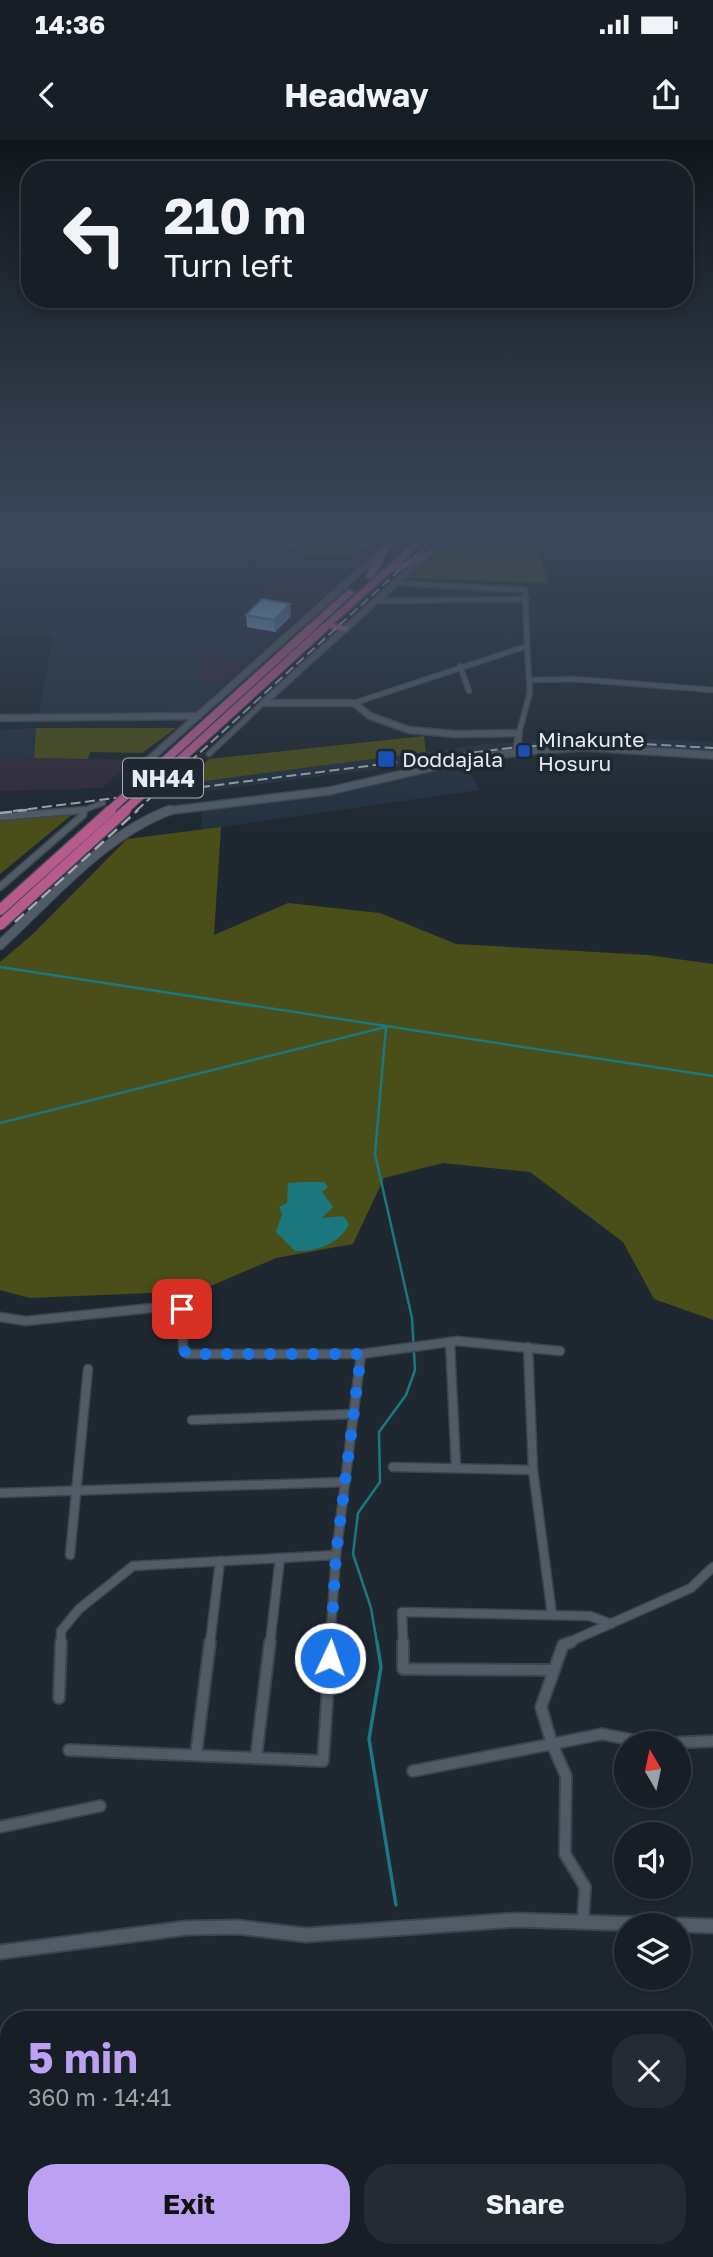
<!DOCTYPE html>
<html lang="en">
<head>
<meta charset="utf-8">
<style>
  :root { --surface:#171e25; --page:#242b32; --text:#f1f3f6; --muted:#9ea2a7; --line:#363c42; --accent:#bca0f2 }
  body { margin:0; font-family:"Golos Text",sans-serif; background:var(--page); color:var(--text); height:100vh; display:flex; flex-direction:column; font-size:26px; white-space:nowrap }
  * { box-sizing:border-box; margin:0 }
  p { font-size:23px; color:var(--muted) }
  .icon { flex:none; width:38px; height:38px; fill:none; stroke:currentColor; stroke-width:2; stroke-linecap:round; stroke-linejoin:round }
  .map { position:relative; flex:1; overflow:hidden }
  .sheet { position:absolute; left:0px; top:1871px; width:714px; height:247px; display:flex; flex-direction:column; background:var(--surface); border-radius:28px 28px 0 0; box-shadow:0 4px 10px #0003,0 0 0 2px var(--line) }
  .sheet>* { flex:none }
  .top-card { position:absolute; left:21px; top:21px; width:672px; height:147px; border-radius:28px; box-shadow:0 4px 10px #0003,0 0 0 2px var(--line); background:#171e25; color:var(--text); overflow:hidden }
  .needle { width:46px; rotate:351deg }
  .tools { position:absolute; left:614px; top:1591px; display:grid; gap:14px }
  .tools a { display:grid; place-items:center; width:77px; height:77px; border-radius:50%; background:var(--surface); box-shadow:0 4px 10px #0003,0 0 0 2px var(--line); font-size:35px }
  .pin { position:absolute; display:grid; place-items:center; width:60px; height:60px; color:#fff; margin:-30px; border-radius:14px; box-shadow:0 4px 10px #0006 }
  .me { position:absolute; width:77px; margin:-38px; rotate:3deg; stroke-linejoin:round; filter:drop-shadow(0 0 5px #0008) }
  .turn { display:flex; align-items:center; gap:24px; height:147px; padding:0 28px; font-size:32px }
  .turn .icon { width:91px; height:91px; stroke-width:2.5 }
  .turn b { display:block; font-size:49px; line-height:60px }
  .round { display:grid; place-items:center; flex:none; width:74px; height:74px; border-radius:28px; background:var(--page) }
  .head { display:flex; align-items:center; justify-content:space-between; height:119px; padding:0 28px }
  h1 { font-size:42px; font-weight:700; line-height:52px; color:var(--accent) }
  .action { display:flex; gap:14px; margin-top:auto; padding:14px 28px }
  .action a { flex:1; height:80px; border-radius:28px; background:var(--accent); color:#111; font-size:28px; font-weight:700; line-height:80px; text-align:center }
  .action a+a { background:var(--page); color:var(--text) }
  .status { display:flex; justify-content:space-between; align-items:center; height:49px; padding:0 35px; background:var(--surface); direction:ltr }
  .status svg { height:19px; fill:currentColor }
  header { display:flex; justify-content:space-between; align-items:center; height:91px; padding:0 28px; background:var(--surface); font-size:32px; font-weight:700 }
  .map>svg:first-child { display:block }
  .commercial { fill:#322b3b }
  .built { fill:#243240 }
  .green { fill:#4a4e18 }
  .forest { fill:#585d21 }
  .water { fill:#1b787e }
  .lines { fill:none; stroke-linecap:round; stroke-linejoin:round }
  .stream-far1 { stroke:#1b787e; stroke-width:2.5 }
  .stream { stroke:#1b787e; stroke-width:3.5 }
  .minor-far3-casing { stroke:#3d454d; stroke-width:7 }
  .minor-far2-casing { stroke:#3d454d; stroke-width:9 }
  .minor-far1-casing { stroke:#3d454d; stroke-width:11 }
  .minor-casing { stroke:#3d454d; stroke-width:14 }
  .tertiary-far1-casing { stroke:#3d454d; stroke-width:9 }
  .tertiary-casing { stroke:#3d454d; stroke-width:17 }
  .secondary-far1-casing { stroke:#3d454d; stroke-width:10 }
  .secondary-casing { stroke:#3d454d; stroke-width:11 }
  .trunk-casing { stroke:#3d454d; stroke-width:4 }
  .minor-far3 { stroke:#515b66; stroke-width:4.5 }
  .minor-far2 { stroke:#515b66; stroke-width:6 }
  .minor-far1 { stroke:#515b66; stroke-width:8 }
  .minor { stroke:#515b66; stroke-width:10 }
  .tertiary-far1 { stroke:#515b66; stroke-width:6 }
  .tertiary { stroke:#515b66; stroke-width:13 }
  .secondary-far1 { stroke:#515b66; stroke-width:7 }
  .secondary { stroke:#515b66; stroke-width:9 }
  .trunk { fill:#b65b8c; fill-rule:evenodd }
  .rail-far1 { stroke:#a2a9b0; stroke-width:2; stroke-dasharray:10 4.5; stroke-linecap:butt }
  .rail { stroke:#a2a9b0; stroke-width:2.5; stroke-dasharray:12 6; stroke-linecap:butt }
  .trunk-bridge-far1-casing { stroke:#3d454d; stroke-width:10; stroke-linecap:butt }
  .trunk-bridge-casing { stroke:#3d454d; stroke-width:13; stroke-linecap:butt }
  .trunk-bridge-far1 { stroke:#b65b8c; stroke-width:8 }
  .trunk-bridge { stroke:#b65b8c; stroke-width:10 }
  .wall { fill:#79a0c8 }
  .shaded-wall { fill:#6382a2 }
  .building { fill:#8dbae8; stroke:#6382a2; stroke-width:2 }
  .route { stroke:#1a73e8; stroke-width:12; stroke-dasharray:0 21.6 }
  .transit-dot { fill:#1a4fb4; stroke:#1f2831; stroke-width:2.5 }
  .labels { text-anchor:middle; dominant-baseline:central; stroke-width:7; stroke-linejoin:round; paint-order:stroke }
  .far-poi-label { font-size:21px; fill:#e5ebf1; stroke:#1f2831; text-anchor:start }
  .shield { fill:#1f2831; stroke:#aab0b7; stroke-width:2 }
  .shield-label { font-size:23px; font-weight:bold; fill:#e5ebf1 }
</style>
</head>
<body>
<div class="status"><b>14:36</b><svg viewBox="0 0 49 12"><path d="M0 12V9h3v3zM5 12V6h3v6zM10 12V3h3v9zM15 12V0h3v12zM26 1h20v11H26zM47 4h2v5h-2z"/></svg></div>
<header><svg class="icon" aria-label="back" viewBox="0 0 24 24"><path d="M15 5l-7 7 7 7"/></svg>Headway<svg class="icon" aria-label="share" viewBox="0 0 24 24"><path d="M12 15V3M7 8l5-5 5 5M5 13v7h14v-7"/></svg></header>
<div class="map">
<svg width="713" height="2117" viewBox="0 0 713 2117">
  <rect width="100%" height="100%" fill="#1f2831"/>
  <g class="commercial">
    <path d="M337,444l-58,52 -41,-7 24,-43z"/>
    <path d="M202,517l49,4 -25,22h-33z"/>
    <path d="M34,618l98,2 -30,28 -102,3v-30z"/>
  </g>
  <g class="built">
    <path d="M0,394h393l-56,50 -75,2 -24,43 41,7 -28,25 -49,-4 -8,26h32l-33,31 -154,1 14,-81h-53z"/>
    <path d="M36,588l-2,30 -34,3v-31z"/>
    <path d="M613,597l100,5v10l-91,-8 -104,4 -101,16 -273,35 14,-12 328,-43z"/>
    <path d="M464,623l16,27 -278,40 -1,-21 133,-14z"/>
  </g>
  <g class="green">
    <path d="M474,394h174l-111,4z"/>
    <path d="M449,404l86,2 14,37 -140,-5z"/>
    <path d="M36,588h140l-34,25 -52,-1 -2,7 -54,-1z"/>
    <path d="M424,596l2,16 -244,32 27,-25z"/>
    <path d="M80,668l-80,66v-56z"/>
    <path d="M221,687l-7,108 74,-32 92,10 76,31 192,11 65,9v356l-59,-21 -31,-57 -93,-70 -87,-9 -59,15 -31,66 -77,14 -77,33 -169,7 -30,-8v-328l33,-28 94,-95z"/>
  </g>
  <path class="forest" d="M279,394h96l1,1 -1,5 -20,13 -48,1 -20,-7z"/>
  <path class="water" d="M303,1042h21l4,5 -6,5 11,15 -11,11 21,-2 6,8c-9,20 -33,28 -54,27l-19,-19 6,-18 -3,-7 8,-4 1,-20z"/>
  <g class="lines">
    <g class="stream-far1">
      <path d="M0,827l713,109"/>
      <path d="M0,983l386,-96 -11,127 37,164 3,52 -9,25 -27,37 1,50 -22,31 -5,41 18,54 6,35"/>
    </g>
    <path class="stream" d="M377,1502l4,25 -12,72 27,166"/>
    <defs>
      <g id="minor-far3">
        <path d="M377,461l150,-2"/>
        <path d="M460,526l9,25"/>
        <path d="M532,540l42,-1 139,11"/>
        <path d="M354,563l173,-57 -2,-56 -128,-7"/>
        <path d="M519,593l11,-41 -3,-46"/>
        <path d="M209,614l54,-51"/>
        <path d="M84,670l19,-7"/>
        <path d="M68,671h16"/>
      </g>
      <path id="minor-far2" d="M0,677l84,-7 -1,5 -83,72"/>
      <g id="minor-far1">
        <path d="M0,1177l26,4 145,-15 11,3 1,40 4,5h174l96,-13 103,10"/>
        <path d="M450,1202l6,125"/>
        <path d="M528,1207l5,123 19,145"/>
        <path d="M192,1280l162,-6"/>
        <path d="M393,1327l140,3"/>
        <path d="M0,1353l345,-11"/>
        <path d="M70,1415l18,-186"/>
        <path d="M336,1415l25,-201"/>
        <path d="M61,1503v-12l18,-22 54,-43 203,-11 -6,88"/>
        <path d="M210,1503l10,-82"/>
        <path d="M270,1503l10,-85"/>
        <path d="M403,1503l-1,-31 188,4 21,8"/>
        <path d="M567,1503l124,-55 22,-21"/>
      </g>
      <g id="minor">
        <path d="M403,1502v27l151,1"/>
        <path d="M59,1558l2,-56"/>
        <path d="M670,1603l43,-2"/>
        <path d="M69,1610l254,11 8,-119"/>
        <path d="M196,1615l14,-113"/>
        <path d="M256,1618l14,-116"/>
        <path d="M413,1631l139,-27 -11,-37 22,-62 8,-3"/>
        <path d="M0,1687l100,-21"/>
        <path d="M583,1782l2,-35 -20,-33 1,-78 -14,-32 50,-10 46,9"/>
        <path d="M705,1994h8"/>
        <path d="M265,2109v8"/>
        <path d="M465,2113l9,-4"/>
        <path d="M0,2114l113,-5"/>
      </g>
      <g id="tertiary-far1">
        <path d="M263,563h91l16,13 39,14 46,4 64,-1 -3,19"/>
        <path d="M263,563l187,-169"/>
        <path d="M0,578l198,-2"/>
        <path d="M133,634l268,-240"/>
      </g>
      <g id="tertiary">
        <path d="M679,1785l34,1"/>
        <path d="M0,1812l186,-24 51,-1 69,8 209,-15 157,5"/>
      </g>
      <path id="secondary-far1" d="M166,671l163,-20 130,-30 65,-10 60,-4 129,8"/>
      <path id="secondary" d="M0,805c53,-49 102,-109 170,-135"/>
      <g id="trunk">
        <path d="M424,394h8l-34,31 29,-14h6v4l-37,17h-5l-58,52 15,3v4l-19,-3 -8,2v-4z"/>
        <path d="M383,405l7,2 -17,31h-6l-1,-2z"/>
        <path d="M348,450l7,2 -40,37h-6v-4z"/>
      </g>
    </defs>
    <use href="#minor-far3" class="minor-far3-casing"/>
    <use href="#minor-far2" class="minor-far2-casing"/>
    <use href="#minor-far1" class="minor-far1-casing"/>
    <use href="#minor" class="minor-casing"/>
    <use href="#tertiary-far1" class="tertiary-far1-casing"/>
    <use href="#tertiary" class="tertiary-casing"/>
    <use href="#secondary-far1" class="secondary-far1-casing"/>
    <use href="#secondary" class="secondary-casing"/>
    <use href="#trunk" class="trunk-casing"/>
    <use href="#minor-far3" class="minor-far3"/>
    <use href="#minor-far2" class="minor-far2"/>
    <use href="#minor-far1" class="minor-far1"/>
    <use href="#minor" class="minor"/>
    <use href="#tertiary-far1" class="tertiary-far1"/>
    <use href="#tertiary" class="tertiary"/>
    <use href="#secondary-far1" class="secondary-far1"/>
    <use href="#secondary" class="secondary"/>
    <use href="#trunk" class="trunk"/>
    <g class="rail-far1">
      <path d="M13,671l504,-64 93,-5 103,6"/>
      <path d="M136,671l303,-277"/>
    </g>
    <g class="rail">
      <path d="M0,673l27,-3"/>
      <path d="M15,782l123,-112"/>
    </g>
    <defs>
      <g id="trunk-bridge-far1">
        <path d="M109,671l203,-184"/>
        <path d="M124,671l200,-183"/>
      </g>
      <g id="trunk-bridge">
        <path d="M0,770l111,-100"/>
        <path d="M0,785l126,-115"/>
      </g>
    </defs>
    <use href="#trunk-bridge-far1" class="trunk-bridge-far1-casing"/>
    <use href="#trunk-bridge" class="trunk-bridge-casing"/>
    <use href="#trunk-bridge-far1" class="trunk-bridge-far1"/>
    <use href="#trunk-bridge" class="trunk-bridge"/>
  </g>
  <path class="wall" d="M246,475l45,1 -16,16 -28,-5z"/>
  <path class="shaded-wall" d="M290,464l1,12 -16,16 -1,-12z"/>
  <path class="building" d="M262,459l28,5 -16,16 -28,-5z"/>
  <linearGradient id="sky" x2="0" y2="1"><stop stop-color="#11161b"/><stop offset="0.57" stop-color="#3c485a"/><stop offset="1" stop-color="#3c485a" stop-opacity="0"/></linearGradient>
  <rect width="713" height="690" fill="url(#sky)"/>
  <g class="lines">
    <path class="route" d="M182,1169l1,40 4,5h174l-25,201 -6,103"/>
  </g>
  <g class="transit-dot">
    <rect x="517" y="604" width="14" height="14" rx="3.5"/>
    <rect x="377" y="610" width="18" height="18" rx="3.5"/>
  </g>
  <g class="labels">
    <g class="far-poi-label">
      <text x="538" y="599">Minakunte<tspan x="538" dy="24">Hosuru</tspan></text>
      <text x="402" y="619">Doddajala</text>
    </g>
    <rect class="shield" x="123" y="618.5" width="80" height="39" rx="5"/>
    <g class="shield-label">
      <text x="163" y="638">NH44</text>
    </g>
  </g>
</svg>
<div class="tools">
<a><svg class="needle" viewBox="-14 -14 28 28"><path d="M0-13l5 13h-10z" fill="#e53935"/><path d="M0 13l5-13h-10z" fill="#9ea2a7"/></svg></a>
<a><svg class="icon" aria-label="sound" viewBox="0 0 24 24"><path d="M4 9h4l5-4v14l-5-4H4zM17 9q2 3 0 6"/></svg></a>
<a><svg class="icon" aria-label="layers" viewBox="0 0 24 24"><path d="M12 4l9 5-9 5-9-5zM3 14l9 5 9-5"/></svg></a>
</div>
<div class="pin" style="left:182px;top:1169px;background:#d93025"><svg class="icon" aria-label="arrive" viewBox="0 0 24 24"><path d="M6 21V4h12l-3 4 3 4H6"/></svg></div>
<svg class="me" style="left:330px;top:1518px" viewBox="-20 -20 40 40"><circle r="17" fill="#1a73e8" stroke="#fff" stroke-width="3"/><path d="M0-11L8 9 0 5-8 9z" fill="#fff"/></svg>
<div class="top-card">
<div class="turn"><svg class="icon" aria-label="left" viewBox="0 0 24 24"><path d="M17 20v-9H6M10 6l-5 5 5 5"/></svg><div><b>210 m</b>Turn left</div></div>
</div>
<section class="sheet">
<div class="head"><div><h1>5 min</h1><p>360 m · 14:41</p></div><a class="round"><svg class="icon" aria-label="close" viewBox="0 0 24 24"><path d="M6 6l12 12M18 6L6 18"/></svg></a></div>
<div class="action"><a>Exit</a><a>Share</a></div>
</section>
</div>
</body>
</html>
